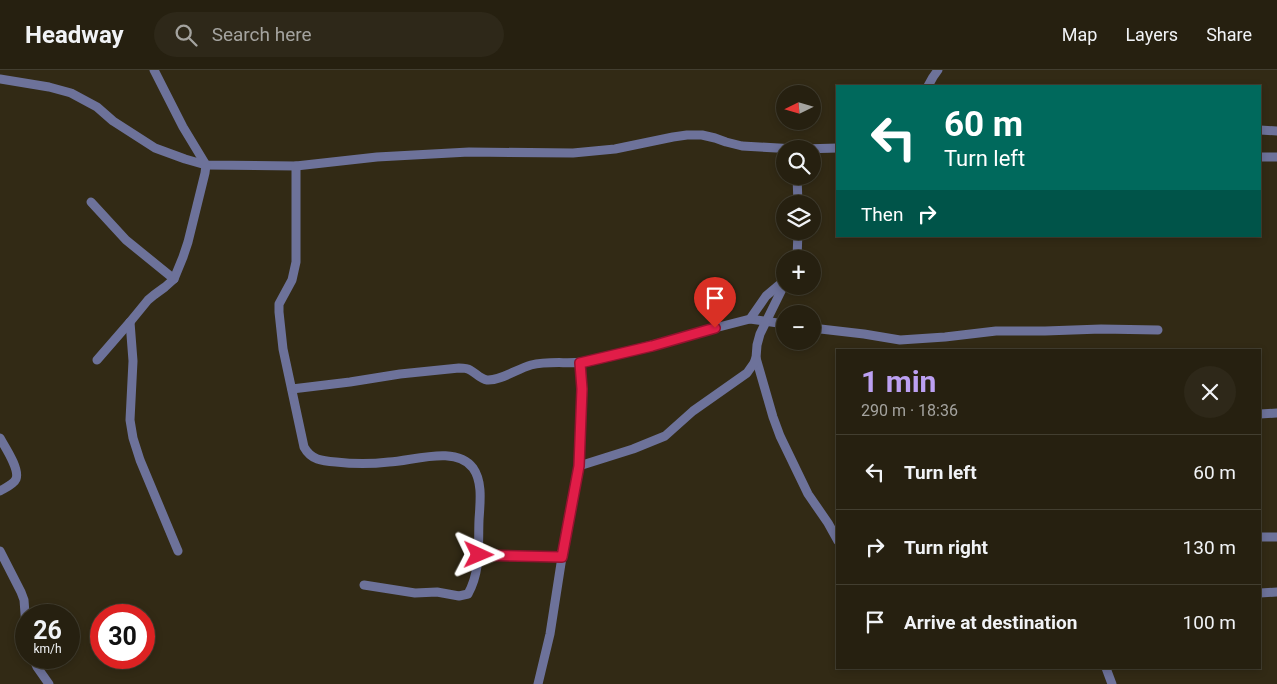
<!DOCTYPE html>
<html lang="en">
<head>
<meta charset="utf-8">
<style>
  :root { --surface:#262010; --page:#2e2819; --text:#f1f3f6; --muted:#a4a39f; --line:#423e30; --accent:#bca0f2 }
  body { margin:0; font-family:Roboto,sans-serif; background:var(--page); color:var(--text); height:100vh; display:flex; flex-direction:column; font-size:19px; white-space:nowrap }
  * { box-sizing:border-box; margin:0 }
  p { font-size:16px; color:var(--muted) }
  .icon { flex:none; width:28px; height:28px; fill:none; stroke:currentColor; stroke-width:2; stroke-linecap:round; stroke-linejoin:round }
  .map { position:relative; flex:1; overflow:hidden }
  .details { position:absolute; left:836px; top:279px; width:425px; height:320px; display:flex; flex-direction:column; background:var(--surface); border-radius:0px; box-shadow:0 2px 8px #0003,0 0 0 1px var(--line) }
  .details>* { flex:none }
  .hud { position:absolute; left:836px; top:15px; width:425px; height:152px; border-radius:0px; box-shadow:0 2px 8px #0003,0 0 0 1px var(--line); background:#00695c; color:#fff; overflow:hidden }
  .needle { width:32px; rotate:265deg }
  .buttons { position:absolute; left:776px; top:15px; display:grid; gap:10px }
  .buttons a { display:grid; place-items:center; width:45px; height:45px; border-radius:50%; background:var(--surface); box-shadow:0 2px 8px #0003,0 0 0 1px var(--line); font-size:25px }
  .speed { position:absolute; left:15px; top:534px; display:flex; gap:10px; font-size:25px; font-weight:700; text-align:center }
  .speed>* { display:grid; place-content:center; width:65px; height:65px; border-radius:50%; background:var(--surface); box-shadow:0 2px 8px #0003,0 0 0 1px var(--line); line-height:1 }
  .speed small { font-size:12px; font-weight:400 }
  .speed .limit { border:8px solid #d22; background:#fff; color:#111 }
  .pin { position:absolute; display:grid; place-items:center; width:42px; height:42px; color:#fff; margin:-51px -21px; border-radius:50% 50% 50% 0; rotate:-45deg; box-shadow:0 0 5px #0007 }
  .pin .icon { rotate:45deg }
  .me { position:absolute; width:55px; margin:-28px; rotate:91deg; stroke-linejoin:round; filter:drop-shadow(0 0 4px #0008) }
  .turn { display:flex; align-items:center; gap:18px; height:105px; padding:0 25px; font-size:22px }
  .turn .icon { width:65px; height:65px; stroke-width:2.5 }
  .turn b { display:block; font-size:35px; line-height:42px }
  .then { display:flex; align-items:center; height:48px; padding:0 25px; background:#0003; gap:10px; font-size:19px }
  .round { display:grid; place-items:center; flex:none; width:52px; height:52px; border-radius:26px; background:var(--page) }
  .summary { display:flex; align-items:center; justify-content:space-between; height:85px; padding:0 25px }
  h1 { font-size:30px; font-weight:700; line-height:38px; color:var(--accent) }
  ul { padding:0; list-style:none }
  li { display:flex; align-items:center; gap:15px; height:75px; padding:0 25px; border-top:1px solid var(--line) }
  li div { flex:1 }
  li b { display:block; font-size:19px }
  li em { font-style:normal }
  header { display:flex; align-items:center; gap:30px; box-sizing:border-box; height:70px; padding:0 25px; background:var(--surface); border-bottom:1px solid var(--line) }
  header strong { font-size:24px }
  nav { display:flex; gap:28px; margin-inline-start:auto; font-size:18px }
  .search { width:350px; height:45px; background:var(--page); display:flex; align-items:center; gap:12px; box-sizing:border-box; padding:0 18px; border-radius:28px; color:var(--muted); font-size:19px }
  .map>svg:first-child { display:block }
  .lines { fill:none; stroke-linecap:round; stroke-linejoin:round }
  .minor { stroke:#6d729a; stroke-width:9 }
  .route-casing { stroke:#92132f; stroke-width:12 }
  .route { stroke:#e11d48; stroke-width:9 }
</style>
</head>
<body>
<header>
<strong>Headway</strong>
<div class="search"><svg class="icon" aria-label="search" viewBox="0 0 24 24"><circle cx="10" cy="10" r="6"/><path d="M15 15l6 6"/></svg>Search here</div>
<nav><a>Map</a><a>Layers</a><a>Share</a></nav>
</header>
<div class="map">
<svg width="1277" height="614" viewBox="0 0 1277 614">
  <rect width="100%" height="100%" fill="#322a15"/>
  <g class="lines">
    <g class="minor">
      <path d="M0,9l49,8 22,6 26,14 16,14 42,27 30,11 21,6 90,1 81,-9 92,-5 104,1 42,-4 58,-12 14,-2h15l13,3 11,4 16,4 53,3"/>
      <path d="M928,16l5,-9 5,-7"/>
      <path d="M1260,60l17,1"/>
      <path d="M802,79l36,-1"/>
      <path d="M1260,87h17"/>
      <path d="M296,96v96l-4,18 -13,24v8l4,37 21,98c7,13 18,14 32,15 17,2 36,2 53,0 24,-1 67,-17 84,6 10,14 7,35 6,52 -1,25 2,51 -11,74l-9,2 -22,-4 -22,1 -51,-8"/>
      <path d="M797,106l1,28"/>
      <path d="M91,132l35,38 48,39"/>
      <path d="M797,189l1,-28"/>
      <path d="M750,249l35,5"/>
      <path d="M130,252l3,39 -3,59 3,18 7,22 38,91"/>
      <path d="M812,258l52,6 36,6 45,-3 51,-6h49l56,-2 57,1"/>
      <path d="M756,288l17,59 7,19 28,58 20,29 10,18"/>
      <path d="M97,290l33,-38 18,-22 6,-5 11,-8 9,-8 9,-22 5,-15 17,-69 1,-8 -23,-38 -29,-57"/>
      <path d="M292,319l58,-7 50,-8 59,-6c4,0 8,0 11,2 6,3 10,9 17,10 13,1 30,-11 44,-15 20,-5 41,0 61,-4l123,-33 35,-9 16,-23 19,-16"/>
      <path d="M1260,344l17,-1"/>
      <path d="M0,368c5,9 20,31 16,41 -2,5 -11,9 -16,12"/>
      <path d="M579,396l54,-17 32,-13 28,-25 54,-38 7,-10 2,-5 1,-13 3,-11 25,-51"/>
      <path d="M1260,467h17"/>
      <path d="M0,481l21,41 3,8 2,27"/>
      <path d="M479,485l83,2"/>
      <path d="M1260,523l17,-1"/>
      <path d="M33,588l4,9 12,17"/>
      <path d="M1106,598l6,16"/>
      <path d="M538,614l12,-50 12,-77 17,-91 2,-77 -1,-26"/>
    </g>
  </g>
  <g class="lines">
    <defs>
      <path id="route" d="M479,485l83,2 17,-91 3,-77 -2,-26 72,-17 63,-18"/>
    </defs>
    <use href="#route" class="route-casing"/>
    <use href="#route" class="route"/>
  </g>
</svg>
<div class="buttons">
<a><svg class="needle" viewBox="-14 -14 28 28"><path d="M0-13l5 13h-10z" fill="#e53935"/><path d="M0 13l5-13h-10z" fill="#a4a39f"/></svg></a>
<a><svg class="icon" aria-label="search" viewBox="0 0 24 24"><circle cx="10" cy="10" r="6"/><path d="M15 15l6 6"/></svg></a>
<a><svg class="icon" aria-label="layers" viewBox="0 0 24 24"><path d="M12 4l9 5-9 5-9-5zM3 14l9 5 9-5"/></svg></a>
<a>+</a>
<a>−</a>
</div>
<div class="speed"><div>26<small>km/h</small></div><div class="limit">30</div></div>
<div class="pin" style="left:715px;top:258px;background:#d93025"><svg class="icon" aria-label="arrive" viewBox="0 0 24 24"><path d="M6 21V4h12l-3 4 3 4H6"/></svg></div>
<svg class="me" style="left:479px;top:485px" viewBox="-20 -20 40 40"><path d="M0-17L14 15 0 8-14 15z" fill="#e11d48" stroke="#fff" stroke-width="4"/></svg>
<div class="hud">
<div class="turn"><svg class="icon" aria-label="left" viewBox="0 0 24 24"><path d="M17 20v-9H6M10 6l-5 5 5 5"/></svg><div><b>60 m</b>Turn left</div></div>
<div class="then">Then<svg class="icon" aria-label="right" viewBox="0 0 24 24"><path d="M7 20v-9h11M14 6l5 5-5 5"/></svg></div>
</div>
<section class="details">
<div class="summary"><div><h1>1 min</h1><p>290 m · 18:36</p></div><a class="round"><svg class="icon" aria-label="close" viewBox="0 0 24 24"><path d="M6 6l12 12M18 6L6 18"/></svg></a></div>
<ul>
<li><svg class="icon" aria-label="left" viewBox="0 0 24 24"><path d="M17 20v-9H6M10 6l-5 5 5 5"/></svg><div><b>Turn left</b></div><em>60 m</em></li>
<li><svg class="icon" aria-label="right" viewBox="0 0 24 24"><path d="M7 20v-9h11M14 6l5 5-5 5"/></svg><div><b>Turn right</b></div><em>130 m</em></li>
<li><svg class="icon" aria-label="arrive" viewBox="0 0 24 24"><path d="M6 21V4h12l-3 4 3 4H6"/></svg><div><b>Arrive at destination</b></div><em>100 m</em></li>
</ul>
</section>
</div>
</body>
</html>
